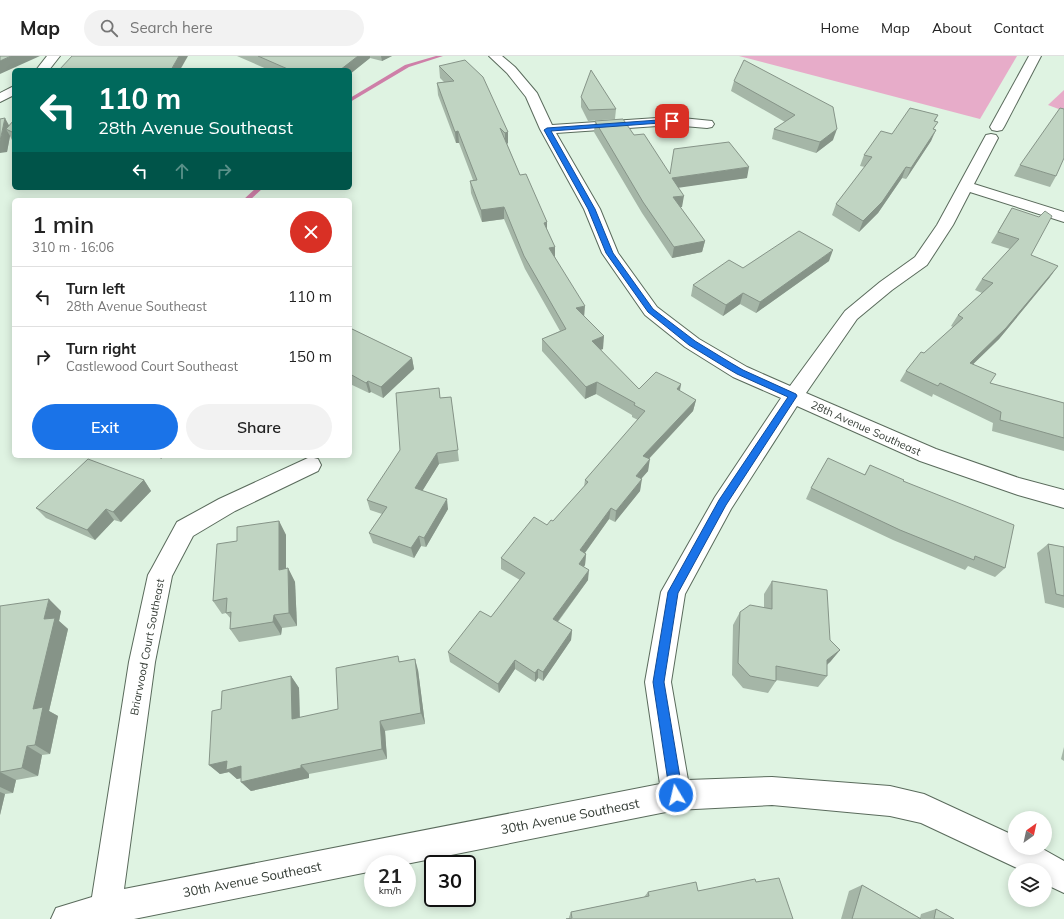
<!DOCTYPE html>
<html lang="en">
<head>
<meta charset="utf-8">
<style>
  :root { --surface:#fff; --page:#f2f2f2; --text:#222; --muted:#767676; --line:#e0e0e0; --accent:#1a73e8 }
  body { margin:0; font-family:Mulish,sans-serif; background:var(--page); color:var(--text); height:100vh; display:flex; flex-direction:column; font-size:15px; white-space:nowrap }
  * { box-sizing:border-box; margin:0 }
  p { font-size:13px; color:var(--muted) }
  .icon { flex:none; width:22px; height:22px; fill:none; stroke:currentColor; stroke-width:2; stroke-linecap:round; stroke-linejoin:round }
  .map { position:relative; flex:1; overflow:hidden }
  .drawer { position:absolute; left:12px; top:142px; width:340px; height:260px; display:flex; flex-direction:column; background:var(--surface); border-radius:6px; box-shadow:0 2px 10px #0003 }
  .drawer>* { flex:none }
  .guide { position:absolute; left:12px; top:12px; width:340px; height:122px; border-radius:6px; box-shadow:0 2px 10px #0003; background:#00695c; color:#fff; overflow:hidden }
  .needle { width:26px; rotate:33deg }
  .buttons { position:absolute; left:1008px; top:755px; display:grid; gap:8px }
  .buttons a { display:grid; place-items:center; width:44px; height:44px; border-radius:50%; background:var(--surface); box-shadow:0 2px 10px #0003; font-size:20px }
  .speed { position:absolute; left:364px; top:799px; display:flex; gap:8px; font-size:20px; font-weight:700; text-align:center }
  .speed>* { display:grid; place-content:center; width:52px; height:52px; border-radius:50%; background:var(--surface); box-shadow:0 2px 10px #0003; line-height:1 }
  .speed small { font-size:10px; font-weight:400 }
  .speed .limit { border:2px solid #111; border-radius:6px; background:#fff; color:#111 }
  .pin { position:absolute; display:grid; place-items:center; width:34px; height:34px; color:#fff; margin:-17px; border-radius:8px; box-shadow:0 2px 6px #0006 }
  .me { position:absolute; width:44px; margin:-22px; rotate:351deg; stroke-linejoin:round; filter:drop-shadow(0 0 3px #0008) }
  .turn { display:flex; align-items:center; gap:14px; height:84px; padding:0 20px; font-size:18px }
  .turn .icon { width:52px; height:52px; stroke-width:2.5 }
  .turn b { display:block; font-size:28px; line-height:34px }
  .lanes { display:flex; align-items:center; height:38px; padding:0 20px; background:#0003; justify-content:center; gap:20px; direction:ltr }
  .lanes .off { opacity:.35 }
  .round { display:grid; place-items:center; flex:none; width:42px; height:42px; border-radius:21px; background:var(--page) }
  .headline { display:flex; align-items:center; justify-content:space-between; height:68px; padding:0 20px }
  h1 { font-size:24px; font-weight:600; line-height:30px }
  .cta { display:flex; gap:8px; margin-top:auto; padding:8px 20px }
  .cta a { flex:1; height:46px; border-radius:24px; background:var(--accent); color:#fff; font-size:16px; font-weight:600; line-height:46px; text-align:center }
  .cta a+a { background:var(--page); color:var(--text) }
  ul { padding:0; list-style:none }
  li { display:flex; align-items:center; gap:12px; height:60px; padding:0 20px; border-top:1px solid var(--line) }
  li div { flex:1 }
  li b { display:block; font-size:15px }
  li em { font-style:normal }
  header { display:flex; align-items:center; gap:24px; box-sizing:border-box; height:56px; padding:0 20px; background:var(--surface); border-bottom:1px solid var(--line) }
  header strong { font-size:19px }
  nav { display:flex; gap:22px; margin-inline-start:auto; font-size:14px }
  .search { width:280px; height:36px; background:var(--page); display:flex; align-items:center; gap:10px; box-sizing:border-box; padding:0 14px; border-radius:22px; color:var(--muted); font-size:15px }
  .map>svg:first-child { display:block }
  .green { fill:#e7acc9 }
  .lines { fill:none; stroke-linecap:round; stroke-linejoin:round }
  .stream { fill:#ce7fa8; fill-rule:evenodd }
  .street-casing { stroke:#5a6b5c; stroke-width:2 }
  .street { fill:#fff; fill-rule:evenodd }
  .wall { fill:#a5b6a7 }
  .shaded-wall { fill:#869488 }
  .building { fill:#c0d4c2; stroke:#869488 }
  .route { fill:#1a73e8; stroke:#114b97 }
  .labels { text-anchor:middle; dominant-baseline:central; stroke-width:3; stroke-linejoin:round; paint-order:stroke }
  .street-label { font-size:11px; fill:#333b34; stroke:#fff }
  .near-street-label { font-size:13px; fill:#333b34; stroke:#fff }
</style>
</head>
<body>
<header>
<strong>Map</strong>
<div class="search"><svg class="icon" aria-label="search" viewBox="0 0 24 24"><circle cx="10" cy="10" r="6"/><path d="M15 15l6 6"/></svg>Search here</div>
<nav><a>Home</a><a>Map</a><a>About</a><a>Contact</a></nav>
</header>
<div class="map">
<svg width="1064" height="863" viewBox="0 0 1064 863">
  <rect width="100%" height="100%" fill="#dff3e2"/>
  <g class="green">
    <path d="M739,0h278l-37,63z"/>
    <path d="M1064,34v21l-16,-6z"/>
  </g>
  <g class="lines">
    <g class="stream">
      <path d="M436,0h7l-34,11 -59,35v-4l55,-33z"/>
      <path d="M256,132h7l-13,12h-7z"/>
    </g>
    <defs>
      <g id="street">
        <path d="M47,0h13l-11,14h-13z"/>
        <path d="M489,0h13l13,11 22,26 15,32 120,-8 40,4 2,3 -2,3 -5,1 -35,-3 -116,8 44,76 18,44 39,54 42,32 48,28 43,19 55,-75 35,-29 35,-25 22,-32 49,-90 5,-1 5,1 2,3 -24,46 90,28v10l-94,-30 -17,33 -26,40 -35,25 -35,29 -51,74 130,56 83,29 45,12v18l-46,-13 -98,-34 -123,-55 -66,103 -46,85 -14,88 17,98 84,-3 118,9 34,8 91,42v12h26l23,13v32l-19,-9v-14h-24l-100,-47 -31,-7 -118,-11 -96,5 -270,54h-33v7l-239,48h-83l5,-11 36,-11 37,-235 19,-87 4,-7 25,-46 42,-23 91,-42 8,2 3,6 -3,6 -83,40 -42,25 -21,40 -17,86 -31,227 536,-105 -15,-102 16,-90 54,-95 66,-99 -48,-21 -48,-30 -40,-32 -43,-62 -18,-44 -44,-80 -14,-32 -19,-24z"/>
        <path d="M1029,0h12l-37,71 -2,3 -5,1 -5,-1 -2,-3z"/>
        <path d="M14,30v9l-14,7v-9z"/>
      </g>
    </defs>
    <use href="#street" class="street-casing"/>
    <use href="#street" class="street"/>
  </g>
  <g class="wall">
    <path d="M237,0h155l-10,5 -12,-3 -20,16v-4h-81z"/>
    <path d="M439,10l69,66v11l-1,1 13,31 27,47v8l8,17v10l29,59 19,33 -3,1 39,39 42,-5 -1,7 16,9 -3,11 -44,48 -1,12 -7,8 -1,12 -25,31 -6,-3 -24,34 1,1 -1,11 -1,1 4,14 -30,42 14,8 -1,10 -28,41 -5,-3 -3,4 -20,-13 -16,24 -49,-31 -2,-10 43,-35 29,-37 -19,-11v-11l46,-33 6,-4 31,-34 1,-7 53,-60 -6,-3v-2l-36,-21 -11,5 -43,-48v-12l18,-8 -35,-62 -21,-50 -22,3 -11,-29 -1,-12 3,-1 -14,-37h-3l-18,-48 -1,-12 7,-1 -4,-4z"/>
    <path d="M734,25l99,26v33l-17,13 -44,-14 2,-10 11,-7 -54,-31z"/>
    <path d="M581,41l35,12 -1,10 -27,2 -7,-14z"/>
    <path d="M938,59l-3,6 -1,9 -3,11 -25,38 -4,-1 -24,35 -19,19 -27,-17 4,-11 29,-37 -5,-1 4,-11 28,-21z"/>
    <path d="M0,63l9,7 5,-6v21l-2,-1 -2,-4 -3,16z"/>
    <path d="M595,65l39,14 36,38 77,5 -69,9 4,20h-2l25,34 -3,11 -30,6 -30,-45 -48,-81z"/>
    <path d="M1020,109l36,11 -6,11 -36,-11z"/>
    <path d="M1012,152l19,47 19,22 -51,62 -26,25 17,19 74,20v48l-72,-20 1,-8 -60,-29 -1,3 -32,-16 6,-10 47,-44 -2,-1 7,-11 24,-22 -7,-3 7,-11 28,-30 -19,-6z"/>
    <path d="M829,205l-73,52 -16,-9 -17,12 -32,-20 2,-11 50,-17z"/>
    <path d="M350,272l62,30 2,11 -31,29 -12,-6 -2,1 -19,-9z"/>
    <path d="M451,341l8,64 -20,3 -17,27 26,18 -22,38 -5,-1 -7,12 -41,-15 -4,-10 13,-19 -12,-4 -3,-10 73,-102z"/>
    <path d="M870,409l33,16 102,87 -10,9 -27,-11 -3,4 -72,-30 -87,-41 5,-11 54,-14z"/>
    <path d="M144,424l7,11 -30,31 -7,-2 -19,20 -49,-22 -10,-10z"/>
    <path d="M279,465l7,14v34l2,-1 7,14 2,44 -15,2 -1,7 -42,7 -9,-13 1,-10 -5,-6 -4,1 -9,-13 24,-60z"/>
    <path d="M1048,488l16,3v61l-19,-5 -8,-50z"/>
    <path d="M772,525l68,69 -10,12 -3,3v11l-9,11 -42,-7v1l-8,12 -25,-5 -11,-13 1,-50 7,-13 24,-5v-13z"/>
    <path d="M0,550l61,5 -2,10 9,8 -19,82 9,5 -8,38 -8,1 -4,21 -22,4 -3,13 -8,1 -5,21z"/>
    <path d="M400,605l18,9 7,54 -40,7 2,28 -78,15v4l-58,13 -10,-9v-4l-4,1 -8,-7 -9,2 -11,-9 12,-56 70,-33 8,12 1,30 38,-9z"/>
    <path d="M1064,691v14l-3,-2z"/>
    <path d="M756,826l-187,36v-1l2,-5 73,-15 4,-5 50,-1z"/>
    <path d="M862,829l58,33 1,-4 15,-5 18,10h-113l8,-28z"/>
  </g>
  <g class="shaded-wall">
    <path d="M11,0h29l-40,18v-13z"/>
    <path d="M179,0h9l-8,14h-9z"/>
    <path d="M358,0h12v2l-20,16v-4h-10z"/>
    <path d="M381,0h11l-10,5z"/>
    <path d="M5,62l6,11h-5l4,7 -3,16 -7,1v-12z"/>
    <path d="M837,73l-4,11 -17,13 4,-11z"/>
    <path d="M936,74l-5,11 -25,38 5,-11z"/>
    <path d="M458,75l1,12h-3l-1,-11z"/>
    <path d="M508,76v11l-3,2v-12z"/>
    <path d="M749,111l-2,11 -77,11 2,-11z"/>
    <path d="M906,111l-4,11 -24,35 -19,19 4,-11z"/>
    <path d="M684,140l-2,11 -10,1 1,-11z"/>
    <path d="M504,151v12l-22,3 -1,-12z"/>
    <path d="M547,166v13l-3,-12z"/>
    <path d="M705,185l-3,11 -30,6 2,-11z"/>
    <path d="M555,191v12l-6,-11z"/>
    <path d="M833,194l-4,11 -73,52 4,-11z"/>
    <path d="M1058,210l-8,11 -51,62 -36,35 7,-11z"/>
    <path d="M743,237l-3,11 -17,12 3,-11z"/>
    <path d="M585,250l-1,12 -8,-10z"/>
    <path d="M604,280l-1,13 -12,4 1,-12z"/>
    <path d="M412,302l2,11 -31,29 -2,-11z"/>
    <path d="M368,325l3,11 -2,1 -3,-10z"/>
    <path d="M597,326l-1,12 -11,5 1,-12z"/>
    <path d="M681,328l-3,13 -1,-8z"/>
    <path d="M696,344l-3,11 -52,56 2,-11z"/>
    <path d="M437,397l2,11 -21,34 -3,-10z"/>
    <path d="M159,400h5l-3,3z"/>
    <path d="M650,403l-2,12 -14,16 2,-11z"/>
    <path d="M642,423l-2,12 -25,31 1,-11z"/>
    <path d="M144,424l7,11 -30,31 -8,-10z"/>
    <path d="M447,443l1,10 -22,38 -2,-9z"/>
    <path d="M611,452l-2,11 -30,42 1,-11z"/>
    <path d="M106,453l8,11 -19,20 -8,-10z"/>
    <path d="M279,465l7,14v49l-7,-14z"/>
    <path d="M419,480l2,10 -7,12 -3,-10z"/>
    <path d="M586,498l-1,11 -7,9 1,-10z"/>
    <path d="M288,512l7,14 2,44 -8,-13z"/>
    <path d="M589,514l-1,10 -36,49 1,-10z"/>
    <path d="M49,543l12,12 -2,10 9,8 -19,82 9,5 -8,38 -15,-9 -2,-36 11,-90z"/>
    <path d="M274,559l8,13 -1,7 -8,-13z"/>
    <path d="M572,574l-1,10 -28,41v-9z"/>
    <path d="M840,594l-10,12 -13,10 10,-12z"/>
    <path d="M415,603l3,11 7,54 -4,-11z"/>
    <path d="M515,604v9l-16,24 -1,-9z"/>
    <path d="M538,613v9l-3,4v-9z"/>
    <path d="M291,620l8,12 1,42 -8,-11z"/>
    <path d="M380,665l5,10 2,28 -5,-10z"/>
    <path d="M27,690l15,9 -4,21 -16,-8z"/>
    <path d="M227,705l14,5 10,10 -14,3 -8,-7 -9,2 -11,-9z"/>
    <path d="M301,709l8,9v4l-58,13 -10,-9z"/>
    <path d="M0,716l16,8 -3,13 -13,-6z"/>
    <path d="M0,736l5,2 -5,21z"/>
  </g>
  <g class="building">
    <path d="M0,0h11l-11,5z"/>
    <path d="M72,0h107l-8,14h-112z"/>
    <path d="M258,0h100l-18,14h-50z"/>
    <path d="M465,4l18,17 25,55 -3,1 -5,-5 20,47 6,-1 21,48 -3,1 11,24 -6,1 36,58 -9,2 28,28 -12,5 47,48 17,-17 25,12 -4,5 19,11 -53,56 7,3 -14,17 6,3 -26,32 -5,-3 -31,42 6,4 -7,10 10,6 -36,49 19,11 -29,42 -5,-3 -3,4 -20,-13 -17,24 -50,-32 32,-41 11,6 34,-44 -24,-15 33,-41 13,8 4,-5 2,1 35,-39 -3,-2 60,-69 -11,-6 1,-2 -38,-21 -11,5 -44,-48 24,-10 -42,-73 -20,-49 -23,3 -11,-29 7,-1 -19,-49 -3,1 -18,-49 17,-2 -15,-15z"/>
    <path d="M744,4l89,47 4,22 -17,13 -46,-13 21,-14 -61,-34z"/>
    <path d="M591,14l25,39 -27,1 -8,-13z"/>
    <path d="M910,52l28,7 -4,6 4,1 -5,7 3,1 -25,38 -5,-1 -24,35 -19,19 -27,-17 36,-47 -8,-2 17,-24 11,3z"/>
    <path d="M1060,52l4,1v49l-8,18 -36,-11z"/>
    <path d="M5,62l-5,23v-22z"/>
    <path d="M623,63l11,16 10,-1 26,40 4,-25 55,-7 20,25 -77,11 12,18 -11,1 32,44 -31,6 -31,-45 -48,-81z"/>
    <path d="M14,64v13l-8,-4z"/>
    <path d="M1012,152l27,9 6,-6 7,5 -21,39 27,11 -52,62 -36,35 26,11 -6,9 74,20v35l-64,-18 1,-8 -61,-29 -2,3 -32,-15 15,-19 3,1 39,-35 -5,-3 35,-32 -11,-4 37,-40 -21,-7z"/>
    <path d="M799,175l34,19 -73,52 -17,-9 -17,12 -33,-20 36,-25 14,8z"/>
    <path d="M350,272l62,30 -31,29 -13,-6 -2,2 -16,-9z"/>
    <path d="M439,332l1,10 11,-1 7,53 -21,3 -22,35 32,11 -23,39 -5,-2 -8,12 -42,-15 18,-26 -20,-7 33,-50 -4,-57z"/>
    <path d="M828,402l37,17 5,-10 34,15 -1,1 111,44 -9,43 -30,-12 -1,4 -74,-30 -89,-42z"/>
    <path d="M88,403l56,21 -31,32 -7,-3 -19,21 -51,-22z"/>
    <path d="M279,465v49l9,-2 1,45 -15,2 -1,7 -43,7 1,-17 -5,1 1,-15 -14,3 4,-57 20,-3v-14z"/>
    <path d="M1048,488l16,3v49l-8,-2z"/>
    <path d="M772,525l55,9 3,50 10,10 -13,10v16l-51,-10v15l-26,-5 -12,-13 2,-51 10,-7 22,4z"/>
    <path d="M49,543l-5,20 11,-1 -22,91 10,-2 -8,38 -8,1 -5,22 -22,4v-166z"/>
    <path d="M398,600l1,6 16,-3 6,54 -41,8 2,28 -81,16v3l-60,14v-16l-15,4 1,-9 -18,4 3,-54 9,-2 1,-18 69,-15 1,43 46,-10 -2,-41z"/>
    <path d="M779,822l14,41h-227l6,-1 -1,-6 78,-16 -1,-4 48,-10 2,9 57,-12 1,3z"/>
    <path d="M862,829l59,34h-69z"/>
    <path d="M936,853l18,10h-20z"/>
  </g>
  <path class="route" d="M672,63l2,1v2l-123,9 44,78 18,44 40,56 42,32 36,22 12,7 53,24 1,2 -71,109 -48,88 -14,89 19,113 -2,5 -5,1 -4,-1 -2,-5 -17,-113 15,-90 51,-92 69,-103 -51,-23 -12,-7 -36,-22 -41,-33 -42,-59 -18,-44 -44,-79 3,-2z"/>
  <g class="labels">
    <g class="street-label">
      <text transform="translate(866 372) rotate(24)">28th Avenue Southeast</text>
      <text transform="translate(147 591) rotate(-79)">Briarwood Court Southeast</text>
    </g>
    <g class="near-street-label">
      <text transform="translate(570 760) rotate(-11)">30th Avenue Southeast</text>
      <text transform="translate(252 823) rotate(-11)">30th Avenue Southeast</text>
    </g>
  </g>
</svg>
<div class="buttons">
<a><svg class="needle" viewBox="-14 -14 28 28"><path d="M0-13l5 13h-10z" fill="#e53935"/><path d="M0 13l5-13h-10z" fill="#767676"/></svg></a>
<a><svg class="icon" aria-label="layers" viewBox="0 0 24 24"><path d="M12 4l9 5-9 5-9-5zM3 14l9 5 9-5"/></svg></a>
</div>
<div class="speed"><div>21<small>km/h</small></div><div class="limit">30</div></div>
<div class="pin" style="left:672px;top:65px;background:#d93025"><svg class="icon" aria-label="arrive" viewBox="0 0 24 24"><path d="M6 21V4h12l-3 4 3 4H6"/></svg></div>
<svg class="me" style="left:676px;top:739px" viewBox="-20 -20 40 40"><circle r="17" fill="#1a73e8" stroke="#fff" stroke-width="3"/><path d="M0-11L8 9 0 5-8 9z" fill="#fff"/></svg>
<div class="guide">
<div class="turn"><svg class="icon" aria-label="left" viewBox="0 0 24 24"><path d="M17 20v-9H6M10 6l-5 5 5 5"/></svg><div><b>110 m</b>28th Avenue Southeast</div></div>
<div class="lanes"><svg class="icon" aria-label="left" viewBox="0 0 24 24"><path d="M17 20v-9H6M10 6l-5 5 5 5"/></svg><svg class="icon off" aria-label="ahead" viewBox="0 0 24 24"><path d="M12 20V5M6 11l6-6 6 6"/></svg><svg class="icon off" aria-label="right" viewBox="0 0 24 24"><path d="M7 20v-9h11M14 6l5 5-5 5"/></svg></div>
</div>
<section class="drawer">
<div class="headline"><div><h1>1 min</h1><p>310 m · 16:06</p></div><a class="round" style="background:#d93025;color:#fff"><svg class="icon" aria-label="close" viewBox="0 0 24 24"><path d="M6 6l12 12M18 6L6 18"/></svg></a></div>
<ul>
<li><svg class="icon" aria-label="left" viewBox="0 0 24 24"><path d="M17 20v-9H6M10 6l-5 5 5 5"/></svg><div><b>Turn left</b><p>28th Avenue Southeast</p></div><em>110 m</em></li>
<li><svg class="icon" aria-label="right" viewBox="0 0 24 24"><path d="M7 20v-9h11M14 6l5 5-5 5"/></svg><div><b>Turn right</b><p>Castlewood Court Southeast</p></div><em>150 m</em></li>
</ul>
<div class="cta"><a>Exit</a><a>Share</a></div>
</section>
</div>
</body>
</html>
